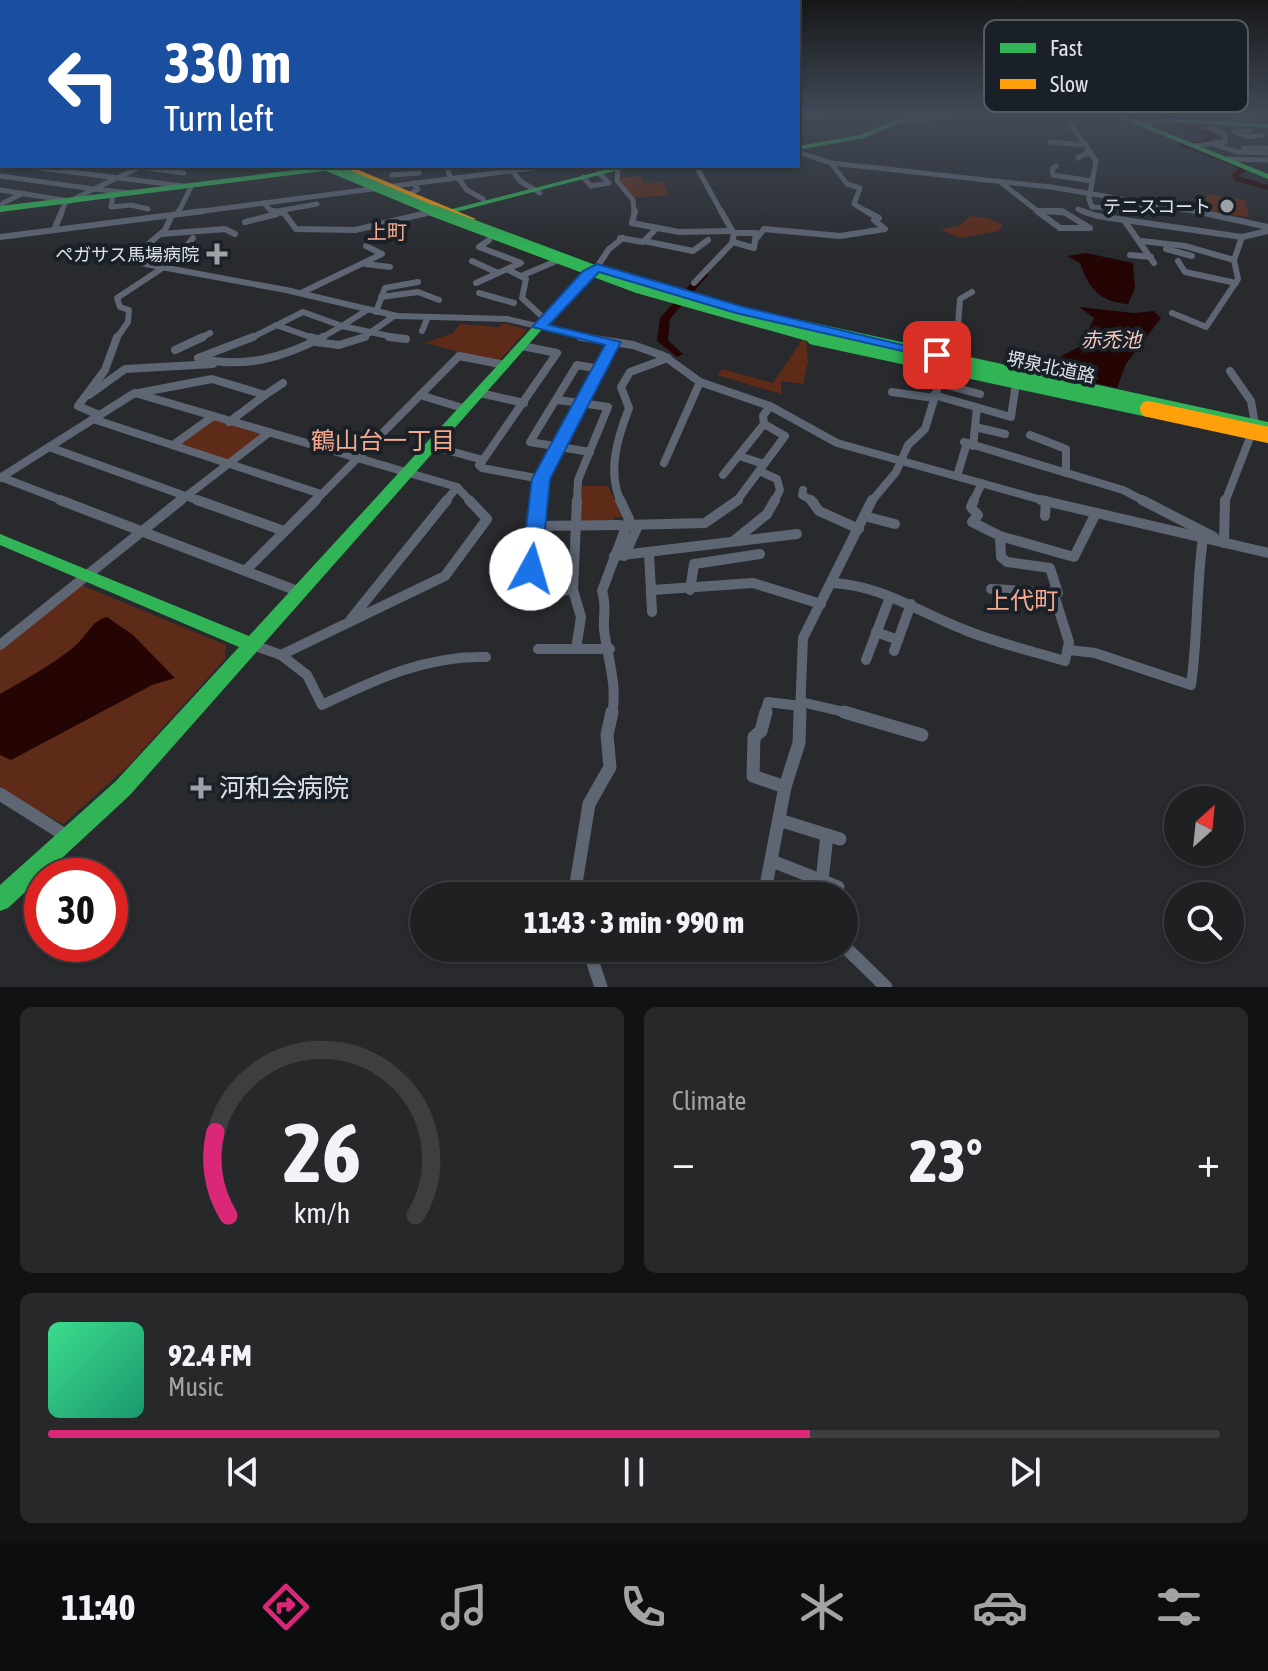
<!DOCTYPE html>
<html lang="en">
<head>
<meta charset="utf-8">
<style>
	body { margin:0; font-family:"Asap Condensed","Noto Sans JP",sans-serif; background:#26282a; color:#f1f3f6; height:100vh; display:flex; flex-direction:column; font-size:30px; white-space:nowrap }
	* { box-sizing:border-box; margin:0 }
	p { font-size:26px; color:#a1a3a5 }
	.icon { flex:none; width:44px; height:44px; fill:none; stroke:currentColor; stroke-width:2; stroke-linecap:round; stroke-linejoin:round }
	.map { position:relative; height:987px; overflow:hidden }
	.details { display:flex; flex-direction:column; gap:20px; padding:20px; background:#101213; flex:1 }
	.details>* { flex:none }
	.guide { position:absolute; left:0px; top:0px; width:800px; height:168px; box-shadow:0 2px 6px #0004,0 0 0 2px #3c3e40; background:#1a4fa0; color:#fff; overflow:hidden }
	.needle { width:52px; rotate:27deg }
	.fabs { position:absolute; left:1164px; top:786px; display:grid; gap:16px }
	.fabs a { display:grid; place-items:center; width:80px; height:80px; border-radius:50%; background:#1e2022; box-shadow:0 2px 6px #0004,0 0 0 2px #3c3e40; font-size:40px }
	.speed { position:absolute; left:24px; top:858px; display:flex; gap:16px; font-size:40px; font-weight:700; text-align:center }
	.speed>* { display:grid; place-content:center; width:104px; height:104px; border-radius:50%; background:#1e2022; box-shadow:0 2px 6px #0004,0 0 0 2px #3c3e40; line-height:1 }
	.speed .limit { border:12px solid #d22; background:#fff; color:#111 }
	.pin { position:absolute; display:grid; place-items:center; width:68px; height:68px; color:#fff; margin:-34px; border-radius:16px; box-shadow:0 4px 12px #0006 }
	.me { position:absolute; width:88px; margin:-44px; rotate:6deg; stroke-linejoin:round; filter:drop-shadow(0 0 6px #0008) }
	.turn { display:flex; align-items:center; gap:28px; height:168px; padding:0 32px; font-size:36px }
	.turn .icon { width:104px; height:104px; stroke-width:2.5 }
	.turn b { display:block; font-size:56px; line-height:68px }
	.big { font-size:60px; font-weight:800; line-height:1.1 }
	.details .widget { flex:1; display:flex; flex-direction:column; justify-content:center; gap:12px; min-width:0; padding:0 28px; border-radius:12px; background:#26282a }
	.details .dial { align-items:center; gap:0 }
	.dial svg { height:208px; overflow:visible; fill:none; stroke:#3c3e40; stroke-width:7; stroke-linecap:round; text-anchor:middle }
	.dial text { fill:#f1f3f6; stroke:none }
	.song { display:flex; align-items:center; gap:24px }
	.cover { width:96px; height:96px; border-radius:12px; background:linear-gradient(135deg,hsl(150 70% 55%),hsl(160 70% 35%)) }
	.played { height:8px; border-radius:4px; background:linear-gradient(90deg,#db2777 65%,#3c3e40 65%) }
	.keys { display:flex; justify-content:space-around; direction:ltr }
	.heat { display:flex; justify-content:space-between; align-items:center; font-size:44px; direction:ltr }
	.details .tiles { flex:1; display:grid; gap:20px; grid-template-columns:1fr 1fr }
	.widget:last-child { grid-column:span 2 }
	.trip { position:absolute; left:410px; top:882px; width:448px; height:80px; border-radius:40px; background:#1e2022; box-shadow:0 2px 6px #0004,0 0 0 2px #3c3e40; font-weight:800; line-height:80px; text-align:center }
	.menu { display:flex; height:128px; justify-content:space-around; align-items:center; background:#0c0d0e; color:#a1a3a5 }
	.menu .icon { width:56px; height:56px }
	.menu .on { color:#db2777 }
	.menu b { font-size:36px; color:#f1f3f6 }
	.map>svg:first-child { display:block }
	.green { fill:#5e2b19 }
	.water { fill:#250404 }
	.lines { fill:none; stroke-linecap:round; stroke-linejoin:round }
	.river { fill:#250404; fill-rule:evenodd }
	.street-far4 { stroke:#5e6674; stroke-width:5 }
	.street-far3 { stroke:#5e6674; stroke-width:6 }
	.street-far2 { stroke:#5e6674; stroke-width:8 }
	.street-far1 { stroke:#5e6674; stroke-width:10 }
	.street { stroke:#5e6674; stroke-width:13 }
	.fast { fill:#30b455; fill-rule:evenodd }
	.slow { fill:#ff9f0a; fill-rule:evenodd }
	.fast-bridge-far2 { stroke:#30b455; stroke-width:10 }
	.fast-bridge-far1 { stroke:#30b455; stroke-width:12 }
	.fast-bridge { stroke:#30b455; stroke-width:16 }
	.slow-bridge { stroke:#ff9f0a; stroke-width:16 }
	.route { fill:#1a73e8; stroke:#114b97; stroke-width:2 }
	.poi-dot { fill:#9ea2a7; stroke:#1a2028; stroke-width:3 }
	.labels { text-anchor:middle; dominant-baseline:central; stroke-width:8; stroke-linejoin:round; paint-order:stroke }
	.far-poi-label { font-size:18px; fill:#dee2e8; stroke:#1a2028; text-anchor:end }
	.far-street-label { font-size:18px; fill:#dee2e8; stroke:#1a2028 }
	.far-neighbourhood-label { font-size:20px; fill:#f7a98e; stroke:#1a2028 }
	.far-water-label { font-size:20px; font-style:italic; fill:#fac9b9; stroke:#1a2028 }
	.neighbourhood-label { font-size:24px; fill:#f7a98e; stroke:#1a2028 }
	.near-poi-label { font-size:26px; fill:#dee2e8; stroke:#1a2028; text-anchor:start }
	.key { fill:#1a2028; stroke:#555a62; stroke-width:2 }
	.key-label { font-size:22px; fill:#dee2e8 }
</style>
</head>
<body>
<div class="map">
<svg width="1268" height="987" viewBox="0 0 1268 987">
	<rect width="100%" height="100%" fill="#282a2e"/>
	<g class="green">
		<polygon points="640,176 644,183 663,182 669,196 634,197 620,182 620,178"/>
		<polygon points="1206,194 1245,200 1249,217 1208,212"/>
		<polygon points="971,216 988,218 1003,225 998,231 960,238 940,229 959,226"/>
		<polygon points="504,323 527,330 498,362 425,343 453,333 460,324 498,327"/>
		<polygon points="802,340 806,341 808,362 803,384 781,381 781,394 717,375 722,369 773,383"/>
		<polygon points="215,419 260,434 260,437 227,460 179,444"/>
		<polygon points="580,486 608,486 623,517 614,517 613,523 579,521"/>
		<polygon points="81,585 226,645 225,659 128,766 63,824 0,790 0,647"/>
	</g>
	<g class="water">
		<path d="M1086 253 1133 263 1135 288 1128 304C1100 302 1089 289 1080 263L1067 256Z"/>
		<polygon points="1079,307 1134,313 1154,311 1161,318 1126,364 1117,388 1073,378 1060,357 1082,345 1094,318"/>
		<path d="M107 617 133 635 175 678 152 685 11 760 0 755V694C26 679 52 665 75 646 87 636 92 620 107 617Z"/>
	</g>
	<g class="lines">
		<g class="river">
			<polygon points="1164,114 1171,114 1175,122 1217,135 1217,137 1205,144 1193,146 1248,166 1248,170 1239,175 1241,177 1268,185 1268,190 1235,181 1231,175 1239,168 1179,146 1179,142 1201,141 1209,136 1171,124"/>
			<polygon points="701,272 709,274 670,319 668,340 683,354 677,357 657,341 660,318"/>
		</g>
		<g class="street-far4">
			<polyline points="1064,114 1096,161 1089,199 1092,207 1143,208 1144,203"/>
			<polyline points="1186,114 1203,115"/>
			<polyline points="1234,118 1257,119 1249,114"/>
			<polyline points="904,121 960,114"/>
			<polyline points="1137,123 1180,120"/>
			<polyline points="1249,131 1234,132 1247,137 1262,135"/>
			<polyline points="1050,142 1086,145"/>
			<polyline points="1213,144 1237,152 1268,153"/>
			<polyline points="1195,146 1225,142 1225,135 1210,127"/>
			<polyline points="1244,148 1268,148"/>
			<polyline points="798,152 831,163 1051,187 1205,213"/>
			<polyline points="1078,158 1090,151"/>
			<polyline points="1228,159 1268,160"/>
			<polyline points="831,163 847,184 860,188 854,204 869,213"/>
			<polyline points="23,166 183,186"/>
			<polyline points="446,166 451,179"/>
			<polyline points="696,166 722,213"/>
			<polyline points="1056,166 1052,169 1053,175 1092,181"/>
			<polyline points="139,167 184,173"/>
			<polyline points="510,167 520,181 540,193"/>
			<polyline points="618,169 617,181 633,200 634,213"/>
			<polyline points="392,175 419,173"/>
			<polyline points="0,176 94,189 70,201 0,190"/>
			<polyline points="583,177 591,186 609,183 599,173"/>
			<polyline points="458,178 467,190 483,199"/>
			<polyline points="999,181 1040,213"/>
			<polyline points="413,183 418,189 413,192"/>
			<polyline points="130,193 94,189 142,166"/>
			<polyline points="113,195 111,207 131,205 148,209"/>
			<polyline points="264,203 270,210 282,213"/>
			<polyline points="1,209 3,203 24,193"/>
			<polyline points="1078,209 1088,213"/>
			<polyline points="278,211 317,204"/>
			<polyline points="1039,211 1065,213"/>
			<polyline points="61,213 66,201"/>
			<polyline points="178,213 192,185"/>
			<polyline points="188,213 548,166"/>
		</g>
		<g class="street-far3">
			<polyline points="273,211 284,213 296,229 355,230 431,212"/>
			<polyline points="635,211 632,223 679,232 730,231"/>
			<polyline points="1037,211 1060,228 1090,228 1062,211 1039,211"/>
			<polyline points="1082,211 1097,216 1242,237 1268,231"/>
			<polyline points="1195,211 1268,227"/>
			<polyline points="177,214 179,211"/>
			<polyline points="172,215 165,230 135,255 140,263 286,290 397,316 507,319 593,339"/>
			<polyline points="1124,220 1154,263"/>
			<polyline points="245,222 277,214"/>
			<polyline points="54,230 62,211"/>
			<polyline points="733,233 756,233 754,248 733,242"/>
			<polyline points="161,234 225,229 235,234"/>
			<polyline points="0,237 203,211"/>
			<polyline points="193,238 185,248 194,248"/>
			<polyline points="620,238 643,242 657,228"/>
			<polyline points="756,239 764,229 840,236 885,229 874,220 879,218 866,211"/>
			<polyline points="489,240 479,247 521,263 507,269 526,279 522,298 546,320"/>
			<polyline points="644,241 693,251 708,240"/>
			<polyline points="1142,241 1185,246 1234,260"/>
			<polyline points="1166,249 1192,256"/>
			<polyline points="1130,255 1151,257"/>
			<polyline points="472,261 498,273"/>
			<polyline points="1178,261 1185,272 1236,283"/>
			<polyline points="366,264 390,267"/>
			<polyline points="597,267 609,249 623,238"/>
			<polyline points="521,276 554,262"/>
			<polyline points="476,283 507,269"/>
			<polyline points="694,283 732,243 734,234 721,211"/>
			<polyline points="303,292 382,254 366,246"/>
			<polyline points="479,293 514,303"/>
			<polyline points="381,297 418,292 439,300"/>
			<polyline points="376,312 385,288 418,282"/>
			<polyline points="1172,313 1206,327 1238,279 1234,260 1242,237"/>
			<polyline points="276,325 316,339"/>
			<polyline points="342,326 403,339"/>
			<polyline points="342,326 367,310"/>
			<polyline points="422,331 427,319"/>
			<polyline points="116,339 128,322 129,310 120,307 117,298 164,267"/>
			<polyline points="199,339 210,333"/>
			<polyline points="249,339 303,312 342,326"/>
			<polyline points="319,339 342,326"/>
			<polyline points="361,339 394,316"/>
			<polyline points="957,339 960,299 972,292"/>
		</g>
		<g class="street-far2">
			<path d="M253 337 198 358C244 369 282 358 323 337"/>
			<polyline points="310,337 320,340"/>
			<polyline points="389,337 406,339"/>
			<polyline points="581,337 633,345 664,356 700,382 770,406 837,443 1049,502"/>
			<polyline points="316,342 339,345 365,337"/>
			<polyline points="175,350 203,337"/>
			<polyline points="1230,371 1251,401 1255,424"/>
			<polyline points="938,383 980,394"/>
			<polyline points="892,392 934,398"/>
			<polyline points="135,393 457,487 471,502"/>
			<polyline points="480,393 524,403"/>
			<polyline points="89,395 125,369 213,364"/>
			<polyline points="265,395 283,383"/>
			<polyline points="420,395 466,409"/>
			<polyline points="934,395 1011,417 1016,383"/>
			<polyline points="557,400 581,403"/>
			<polyline points="581,403 614,342"/>
			<polyline points="99,415 78,406 105,370 117,337"/>
			<polyline points="93,419 321,494"/>
			<polyline points="975,427 1005,434"/>
			<polyline points="1030,435 1066,449 1066,473"/>
			<polyline points="964,442 1123,490 1146,502"/>
			<polyline points="173,445 212,417"/>
			<polyline points="432,446 483,460 479,465 482,468 541,479"/>
			<polyline points="973,446 977,408"/>
			<polyline points="49,447 202,502"/>
			<polyline points="590,452 530,442 577,365 600,369"/>
			<polyline points="739,456 764,464"/>
			<polyline points="483,460 557,353 522,346"/>
			<polyline points="664,463 700,382"/>
			<polyline points="759,471 777,479 780,490 774,502"/>
			<polyline points="723,475 764,424"/>
			<polyline points="957,476 967,443"/>
			<polyline points="1,477 66,502"/>
			<polyline points="0,478 133,394 212,379 265,395 229,422"/>
			<polyline points="803,490 802,495 814,502"/>
			<polyline points="179,502 267,434"/>
			<polyline points="314,502 459,356 505,365"/>
			<polyline points="445,502 457,487"/>
			<polyline points="538,502 541,479 581,403"/>
			<polyline points="577,502 578,480 608,407 581,403"/>
			<path d="M621 502C607 472 617 439 629 408L621 387 630 372 668 358"/>
			<polyline points="736,502 785,436 764,424 763,416 770,406"/>
			<polyline points="871,502 896,472 908,445 925,429 947,357 957,337"/>
			<polyline points="973,502 982,483"/>
			<polyline points="1225,502 1251,435"/>
		</g>
		<g class="street-far1">
			<polyline points="60,500 300,592"/>
			<polyline points="197,500 284,531"/>
			<polyline points="539,500 528,591 573,590 577,500"/>
			<polyline points="811,500 819,511 859,529"/>
			<polyline points="974,500 971,507 978,515 972,522 1000,536 1001,557 1007,562 1050,568 1058,593 991,589"/>
			<polyline points="1041,500 1268,553"/>
			<polyline points="1142,500 1214,537"/>
			<polyline points="864,516 895,524"/>
			<polyline points="1045,516 1046,501"/>
			<polyline points="627,525 705,523 738,500"/>
			<polyline points="536,526 620,525"/>
			<polyline points="1000,536 1074,557 1096,513"/>
			<polyline points="735,540 767,514 775,500"/>
			<polyline points="1224,543 1225,500"/>
			<polyline points="649,553 652,612"/>
			<polyline points="614,556 797,534"/>
			<polyline points="624,556 638,526"/>
			<polyline points="245,571 316,500"/>
			<path d="M832 583C881 585 920 613 965 630 997 643 1032 651 1065 661L1069 642 1054 595"/>
			<polyline points="573,590 581,617 576,649"/>
			<polyline points="653,590 753,583 821,604"/>
			<polyline points="690,590 694,564 760,554"/>
			<polyline points="351,619 447,500"/>
			<polyline points="876,632 898,640"/>
			<polyline points="0,645 181,500"/>
			<polyline points="253,645 281,655 445,576 487,519 469,500"/>
			<polyline points="538,649 610,649"/>
			<path d="M1069 650 1095 653 1191 685C1198 636 1196 587 1203 538"/>
			<polyline points="894,651 911,604"/>
			<path d="M281 655 307 675 322 705C375 680 426 655 486 657"/>
			<polyline points="866,660 890,597"/>
			<polyline points="801,702 853,714"/>
			<path d="M612 714C618 685 607 657 604 629 603 615 607 606 602 591L629 519 620 500"/>
			<polyline points="765,714 768,702 800,706"/>
			<polyline points="800,714 803,638 872,500"/>
		</g>
		<g class="street">
			<polyline points="766,712 761,731 754,737 753,776 785,787"/>
			<polyline points="844,712 922,735"/>
			<polyline points="0,794 68,837"/>
			<polyline points="779,820 840,839"/>
			<polyline points="772,861 838,887"/>
			<polyline points="822,881 827,835"/>
			<polyline points="574,896 589,804 610,767 607,735 612,712"/>
			<polyline points="764,896 785,787 799,743 800,712"/>
			<polyline points="844,946 886,987"/>
			<polyline points="588,948 601,987"/>
		</g>
		<g class="fast">
			<polygon points="823,114 850,114 798,121 798,117"/>
			<polygon points="910,114 920,114 864,138 798,150 798,146 860,135"/>
			<polygon points="1111,114 1121,114 1268,174 1268,179"/>
			<polygon points="1178,119 1268,124 1268,128 1180,122"/>
			<polygon points="329,166 343,167 339,169 0,212 0,206"/>
			<polygon points="621,166 634,166 448,214 444,211"/>
			<polygon points="594,265 602,267 590,275 130,795 8,908 0,911 0,885 116,781 239,647 0,545 0,534 249,636 584,271"/>
			<polygon points="741,307 1268,422 1268,430 737,312 737,308"/>
		</g>
		<polygon class="slow" points="338,166 349,166 476,219 469,221"/>
		<polyline class="fast-bridge-far2" points="327,166 439,213"/>
		<polyline class="fast-bridge-far1" points="434,211 637,287 822,339"/>
		<polyline class="fast-bridge" points="814,337 1148,409"/>
		<polyline class="slow-bridge" points="1148,409 1268,435"/>
	</g>
	<linearGradient id="sky" x2="0" y2="1"><stop stop-color="#161719"/><stop offset="0.45" stop-color="#424a57"/><stop offset="1" stop-color="#424a57" stop-opacity="0"/></linearGradient>
	<rect width="1268" height="253" fill="url(#sky)"/>
	<polygon class="route" points="597,264 744,307 944,355 937,359 736,313 599,272 549,325 621,342 550,479 541,569 531,577 521,569 532,479 605,345 532,327 583,271"/>
	<g class="poi-dot">
		<circle cx="1227" cy="206" r="8"/>
		<path d="M213 242h8v8h8v8h-8v8h-8v-8h-8v-8h8z"/>
		<path d="M197 776h8v8h8v8h-8v8h-8v-8h-8v-8h8z"/>
	</g>
	<g class="labels">
		<g class="far-poi-label">
			<text x="1211" y="206">テニスコート</text>
			<text x="199" y="254">ペガサス馬場病院</text>
		</g>
		<g class="far-street-label">
			<text transform="translate(1051 367) rotate(12)">堺泉北道路</text>
		</g>
		<g class="far-neighbourhood-label">
			<text x="387" y="231">上町</text>
		</g>
		<g class="far-water-label">
			<text x="1111" y="339">赤禿池</text>
		</g>
		<g class="neighbourhood-label">
			<text x="383" y="440">鶴山台一丁目</text>
			<text x="1022" y="600">上代町</text>
		</g>
		<g class="near-poi-label">
			<text x="219" y="788">河和会病院</text>
		</g>
	</g>
	<rect x="984" y="20" width="264" height="92" rx="12" class="key"/>
	<rect x="1000" y="43" width="36" height="10" fill="#30b455"/>
	<rect x="1000" y="79" width="36" height="10" fill="#ff9f0a"/>
	<g class="key-label">
		<text x="1050" y="56">Fast</text>
		<text x="1050" y="92">Slow</text>
	</g>
</svg>
<div class="fabs">
<a><svg class="needle" viewBox="-14 -14 28 28"><path d="M0-13l5 13h-10z" fill="#e53935"/><path d="M0 13l5-13h-10z" fill="#a1a3a5"/></svg></a>
<a><svg class="icon" aria-label="search" viewBox="0 0 24 24"><circle cx="10" cy="10" r="6"/><path d="M15 15l6 6"/></svg></a>
</div>
<div class="speed"><div class="limit">30</div></div>
<div class="pin" style="left:937px;top:355px;background:#d93025"><svg class="icon" aria-label="arrive" viewBox="0 0 24 24"><path d="M6 21V4h12l-3 4 3 4H6"/></svg></div>
<svg class="me" style="left:531px;top:569px" viewBox="-20 -20 40 40"><circle r="19" fill="#fff"/><path d="M0-13L10 11 0 6-10 11z" fill="#1a73e8"/></svg>
<div class="trip">11:43 · 3 min · 990 m</div>
<div class="guide">
<div class="turn"><svg class="icon" aria-label="left" viewBox="0 0 24 24"><path d="M17 20v-9H6M10 6l-5 5 5 5"/></svg><div><b>330 m</b>Turn left</div></div>
</div>
</div>
<section class="details">
<div class="tiles">
<div class="widget dial"><svg viewBox="0 0 100 80">
<path d="M14 69A42 42 0 1 1 86 69"/>
<path d="M14 69A42 42 0 0 1 9 37" stroke="#db2777"/>
<text x="50" y="56" font-size="32" font-weight="700">26</text>
<text x="50" y="72" font-size="11">km/h</text>
</svg></div>
<div class="widget"><p>Climate</p>
<div class="heat"><a>−</a><b class="big">23°</b><a>+</a></div>
</div>
<div class="widget">
<div class="song"><i class="cover"></i><div><b>92.4 FM</b><p>Music</p></div></div>
<div class="played"></div>
<div class="keys"><svg class="icon" aria-label="previous" viewBox="0 0 24 24"><path d="M18 5L8 12l10 7zM5 5v14"/></svg><svg class="icon" aria-label="pause" viewBox="0 0 24 24"><path d="M8 5v14M16 5v14"/></svg><svg class="icon" aria-label="next" viewBox="0 0 24 24"><path d="M6 5l10 7-10 7zM19 5v14"/></svg></div>
</div>
</div>
</section>
<nav class="menu">
<b>11:40</b>
<svg class="icon on" aria-label="directions" viewBox="0 0 24 24"><path d="M12 3l9 9-9 9-9-9zM9 14v-3h6M13 9l2 2-2 2"/></svg>
<svg class="icon" aria-label="music" viewBox="0 0 24 24"><path d="M9 18V5l10-2v13"/><circle cx="6" cy="18" r="3"/><circle cx="16" cy="16" r="3"/></svg>
<svg class="icon" aria-label="phone" viewBox="0 0 24 24"><path d="M5 4h4l2 5-3 2q2 4 5 5l2-3 5 2v4C11 20 4 13 5 4z"/></svg>
<svg class="icon" aria-label="climate" viewBox="0 0 24 24"><path d="M12 3v18M4 7l16 10M4 17L20 7"/></svg>
<svg class="icon" aria-label="car" viewBox="0 0 24 24"><path d="M5 17H2v-5l4-1 3-4h7l3 4 3 1v5h-3M9 17h6M6 11h13"/><circle cx="7" cy="17" r="2"/><circle cx="17" cy="17" r="2"/></svg>
<svg class="icon" aria-label="filters" viewBox="0 0 24 24"><path d="M4 7h16M4 17h16"/><circle cx="9" cy="7" r="2"/><circle cx="15" cy="17" r="2"/></svg>
</nav>
</body>
</html>
